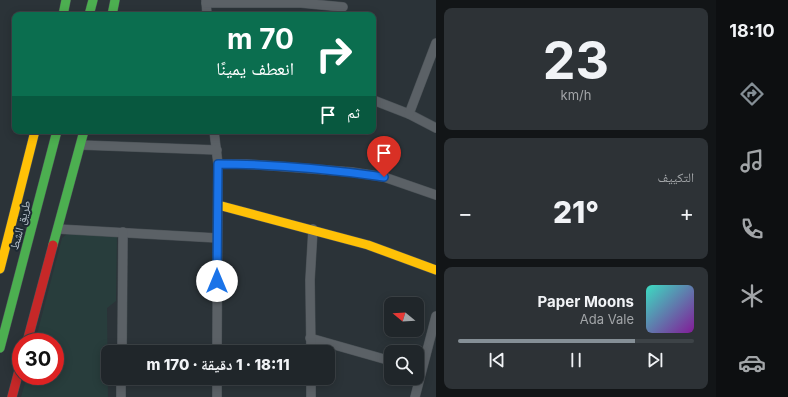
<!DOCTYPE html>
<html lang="ar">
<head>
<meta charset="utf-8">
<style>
	body { margin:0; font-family:Inter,"Noto Naskh Arabic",sans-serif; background:#2d3236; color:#f1f3f6; direction:rtl; height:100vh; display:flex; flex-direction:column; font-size:15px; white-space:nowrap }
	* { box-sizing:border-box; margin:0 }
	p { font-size:13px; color:#a2a5a8 }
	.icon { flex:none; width:22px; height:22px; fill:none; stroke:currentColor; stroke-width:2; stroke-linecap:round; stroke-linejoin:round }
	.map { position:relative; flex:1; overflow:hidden; direction:ltr }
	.drawer { display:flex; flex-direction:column; gap:8px; padding:8px; background:#121517; width:280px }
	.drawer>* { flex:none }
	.guide { position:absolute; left:12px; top:12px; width:364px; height:122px; border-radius:8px; box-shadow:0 2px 10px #0003,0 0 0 1px #3d4347; direction:rtl; background:#0b6e4f; color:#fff; overflow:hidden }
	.needle { width:26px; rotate:288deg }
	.controls { position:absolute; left:384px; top:297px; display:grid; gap:8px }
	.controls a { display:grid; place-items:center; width:40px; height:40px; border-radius:8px; background:#20262a; box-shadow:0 2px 10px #0003,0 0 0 1px #3d4347; font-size:20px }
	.speed { position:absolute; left:12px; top:333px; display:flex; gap:8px; font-size:20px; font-weight:700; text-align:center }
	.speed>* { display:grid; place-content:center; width:52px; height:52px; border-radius:50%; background:#20262a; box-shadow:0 2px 10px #0003,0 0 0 1px #3d4347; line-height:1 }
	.speed .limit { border:6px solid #d22; background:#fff; color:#111 }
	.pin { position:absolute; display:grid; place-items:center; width:34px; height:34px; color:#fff; margin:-41px -17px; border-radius:50% 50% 50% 0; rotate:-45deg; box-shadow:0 0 4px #0007 }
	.pin .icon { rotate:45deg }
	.me { position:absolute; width:44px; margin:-22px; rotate:0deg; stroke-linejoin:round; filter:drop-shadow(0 0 3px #0008) }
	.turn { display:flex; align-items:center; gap:14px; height:84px; padding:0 16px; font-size:18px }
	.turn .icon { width:52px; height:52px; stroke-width:2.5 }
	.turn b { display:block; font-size:28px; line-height:34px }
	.then { display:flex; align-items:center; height:38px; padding:0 16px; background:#0003; gap:8px; font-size:15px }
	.big { font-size:30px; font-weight:800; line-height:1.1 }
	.drawer .card { flex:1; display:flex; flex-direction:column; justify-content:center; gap:6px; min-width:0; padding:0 14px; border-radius:8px; background:#2d3236 }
	.drawer .dial { align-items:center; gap:0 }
	.dial b { font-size:52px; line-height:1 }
	.song { display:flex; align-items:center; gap:12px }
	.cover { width:48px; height:48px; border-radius:6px; background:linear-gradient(135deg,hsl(170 70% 55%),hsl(290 70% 35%)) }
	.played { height:4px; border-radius:2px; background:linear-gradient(90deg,#858f96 75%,#3d4347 75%) }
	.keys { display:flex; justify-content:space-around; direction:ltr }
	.heat { display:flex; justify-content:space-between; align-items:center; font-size:22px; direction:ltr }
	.trip { position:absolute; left:101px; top:345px; width:234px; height:40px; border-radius:8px; background:#20262a; box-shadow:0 2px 10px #0003,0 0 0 1px #3d4347; font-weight:800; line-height:40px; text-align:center; direction:rtl }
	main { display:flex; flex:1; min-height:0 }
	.menu { display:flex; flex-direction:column; width:72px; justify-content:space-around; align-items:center; background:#0d0f11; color:#a2a5a8 }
	.menu .icon { width:28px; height:28px }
	.menu .active { color:#858f96 }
	.menu b { font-size:18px; color:#f1f3f6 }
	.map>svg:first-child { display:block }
	.park { fill:#283d3c }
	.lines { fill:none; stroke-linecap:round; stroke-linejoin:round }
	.street-casing { stroke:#495055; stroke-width:10 }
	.fast-casing { stroke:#495055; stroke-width:10 }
	.slow-casing { stroke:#495055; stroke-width:10 }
	.jam-casing { stroke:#495055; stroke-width:10 }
	.street { stroke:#5b6166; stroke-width:9 }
	.fast { stroke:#4caf50; stroke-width:9 }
	.slow { stroke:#ffc107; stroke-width:9 }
	.jam { stroke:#c62828; stroke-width:9 }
	.route-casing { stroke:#114b97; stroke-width:10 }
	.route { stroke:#1a73e8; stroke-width:7 }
	.labels { text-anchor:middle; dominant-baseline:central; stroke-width:4; stroke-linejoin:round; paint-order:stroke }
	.street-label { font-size:12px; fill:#b5c0c9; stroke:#1e2a33 }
</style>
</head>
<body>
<main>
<nav class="menu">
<b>18:10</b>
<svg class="icon active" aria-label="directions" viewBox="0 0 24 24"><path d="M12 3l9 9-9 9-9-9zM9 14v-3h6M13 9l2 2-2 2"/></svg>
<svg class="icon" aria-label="music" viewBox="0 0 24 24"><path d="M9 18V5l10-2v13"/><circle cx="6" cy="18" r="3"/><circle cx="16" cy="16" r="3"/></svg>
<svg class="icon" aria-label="phone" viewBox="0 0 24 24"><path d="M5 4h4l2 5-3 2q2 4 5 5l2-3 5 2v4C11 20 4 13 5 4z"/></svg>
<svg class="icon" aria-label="climate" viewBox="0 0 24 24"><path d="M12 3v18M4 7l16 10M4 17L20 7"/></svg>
<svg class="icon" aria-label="car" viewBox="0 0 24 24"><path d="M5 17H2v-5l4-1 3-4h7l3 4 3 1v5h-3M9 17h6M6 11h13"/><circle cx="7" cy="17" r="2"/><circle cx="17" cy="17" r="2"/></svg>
</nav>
<section class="drawer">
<div class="card dial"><b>23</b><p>km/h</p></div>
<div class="card"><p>التكييف</p>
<div class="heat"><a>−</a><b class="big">21°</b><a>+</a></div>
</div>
<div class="card">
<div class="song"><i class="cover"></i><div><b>Paper Moons</b><p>Ada Vale</p></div></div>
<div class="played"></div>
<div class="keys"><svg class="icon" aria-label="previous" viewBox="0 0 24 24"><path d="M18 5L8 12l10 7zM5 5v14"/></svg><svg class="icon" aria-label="pause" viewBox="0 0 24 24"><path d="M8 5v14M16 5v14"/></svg><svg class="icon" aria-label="next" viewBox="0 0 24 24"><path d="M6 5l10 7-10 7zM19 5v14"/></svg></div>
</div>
</section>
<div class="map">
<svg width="436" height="397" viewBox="0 0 436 397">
	<rect width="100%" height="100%" fill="#2b3338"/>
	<polygon class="park" points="68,233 117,236 116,301 107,308 108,397 21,397 27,376 55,376 55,342 35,342 62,238"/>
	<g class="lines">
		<defs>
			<g id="street">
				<polyline points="206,0 207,15"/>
				<polyline points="206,3 301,3 343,7"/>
				<polyline points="373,100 409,114 436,128"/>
				<polyline points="409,114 436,43"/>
				<polyline points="214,131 218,164 217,352"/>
				<polyline points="81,145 217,150"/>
				<polyline points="218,164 246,164 352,172 384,177 436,195"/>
				<polyline points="58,229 217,238"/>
				<polyline points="310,338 391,361"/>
				<polyline points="122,352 123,232"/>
				<polyline points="311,352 310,280 313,229"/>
				<polyline points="311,378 311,397"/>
				<polyline points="121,397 121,378"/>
				<polyline points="217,397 217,378"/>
				<polyline points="415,397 436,316"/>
			</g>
			<g id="fast">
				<polyline points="63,15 66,0"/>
				<polyline points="89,15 93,0"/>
				<polyline points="112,15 115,0"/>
				<polyline points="53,245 84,131"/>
				<polyline points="0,348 57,131"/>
			</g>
			<g id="slow">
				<polyline points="218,205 368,245 436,270"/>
				<polyline points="0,269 35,131"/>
			</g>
			<g id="jam">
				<polyline points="27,342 53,245"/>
				<polyline points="12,397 21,363"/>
			</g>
		</defs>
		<use href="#street" class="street-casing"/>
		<use href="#fast" class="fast-casing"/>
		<use href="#slow" class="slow-casing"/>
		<use href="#jam" class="jam-casing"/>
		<use href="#street" class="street"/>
		<use href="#fast" class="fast"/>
		<use href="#slow" class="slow"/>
		<use href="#jam" class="jam"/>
	</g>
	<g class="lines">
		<defs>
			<path id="route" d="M217 281 218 164C273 164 329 169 384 177"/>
		</defs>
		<use href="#route" class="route-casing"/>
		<use href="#route" class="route"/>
	</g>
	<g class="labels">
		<g class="street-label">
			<text transform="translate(20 225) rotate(-75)">طريق الشط</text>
		</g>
	</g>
</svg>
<div class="controls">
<a><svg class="needle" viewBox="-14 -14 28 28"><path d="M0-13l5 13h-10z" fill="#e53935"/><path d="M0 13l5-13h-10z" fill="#a2a5a8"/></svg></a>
<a><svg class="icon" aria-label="search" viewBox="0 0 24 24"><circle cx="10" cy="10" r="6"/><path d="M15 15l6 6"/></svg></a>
</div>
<div class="speed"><div class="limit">30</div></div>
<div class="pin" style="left:384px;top:177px;background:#d93025"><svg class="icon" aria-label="arrive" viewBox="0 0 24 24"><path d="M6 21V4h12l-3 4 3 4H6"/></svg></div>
<svg class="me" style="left:217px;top:281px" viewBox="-20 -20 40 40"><circle r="19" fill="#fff"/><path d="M0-13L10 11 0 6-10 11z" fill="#1a73e8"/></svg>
<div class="trip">18:11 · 1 دقيقة · 170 m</div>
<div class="guide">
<div class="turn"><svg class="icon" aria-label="right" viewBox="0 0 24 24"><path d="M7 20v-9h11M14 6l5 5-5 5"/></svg><div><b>70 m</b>انعطف يمينًا</div></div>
<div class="then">ثم<svg class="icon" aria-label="arrive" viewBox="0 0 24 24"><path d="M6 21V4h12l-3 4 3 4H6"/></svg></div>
</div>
</div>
</main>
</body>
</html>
